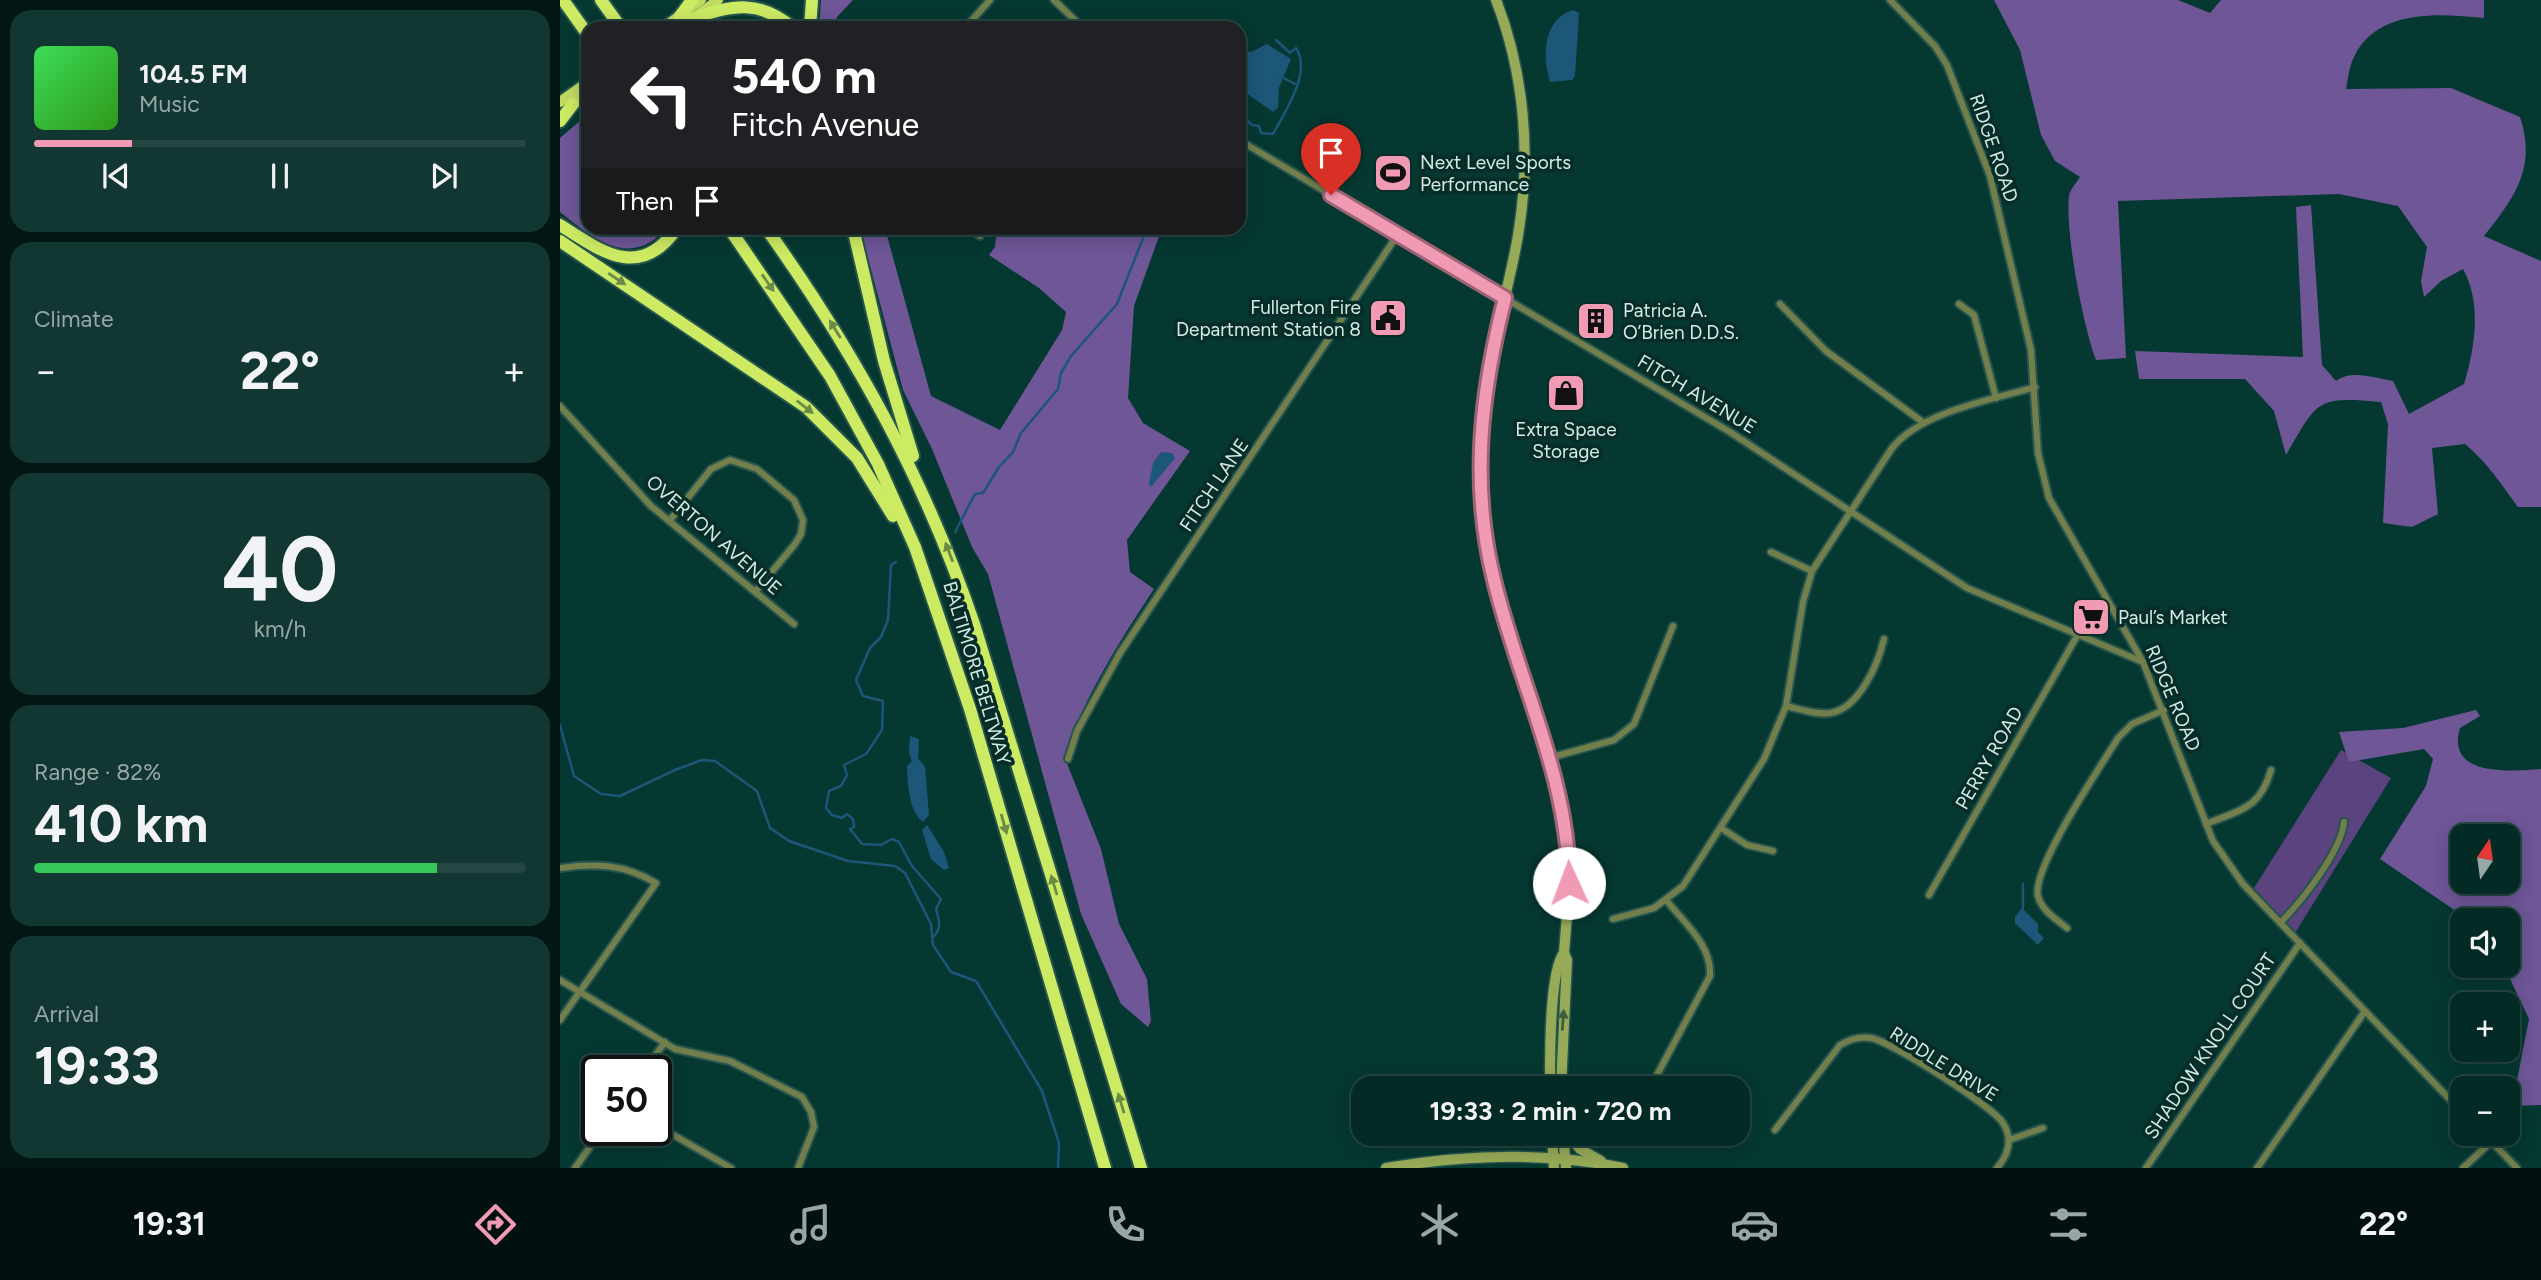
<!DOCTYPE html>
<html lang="en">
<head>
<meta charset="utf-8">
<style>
	body { margin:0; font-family:Figtree,sans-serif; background:#123632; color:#f1f3f6; height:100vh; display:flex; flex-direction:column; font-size:26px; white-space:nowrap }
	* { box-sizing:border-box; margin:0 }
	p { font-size:23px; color:#97a7a7 }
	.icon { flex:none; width:38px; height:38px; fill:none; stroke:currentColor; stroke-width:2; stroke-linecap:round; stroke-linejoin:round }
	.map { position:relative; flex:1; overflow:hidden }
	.drawer { display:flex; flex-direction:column; gap:10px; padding:10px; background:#021714; width:560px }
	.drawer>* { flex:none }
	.hud { position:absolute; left:21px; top:21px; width:665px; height:214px; border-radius:21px; box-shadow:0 4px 18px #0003,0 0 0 2px #254642; background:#202124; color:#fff; overflow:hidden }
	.needle { width:46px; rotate:13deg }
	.buttons { position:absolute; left:1890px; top:824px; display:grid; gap:14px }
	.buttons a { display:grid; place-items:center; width:70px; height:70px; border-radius:14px; background:#042a25; box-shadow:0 4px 18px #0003,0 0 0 2px #254642; font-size:35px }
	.speed { position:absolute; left:21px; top:1055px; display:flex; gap:14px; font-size:35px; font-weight:700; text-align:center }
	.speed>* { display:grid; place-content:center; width:91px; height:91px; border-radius:50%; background:#042a25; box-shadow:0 4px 18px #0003,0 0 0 2px #254642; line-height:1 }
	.speed .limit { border:4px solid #111; border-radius:10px; background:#fff; color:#111 }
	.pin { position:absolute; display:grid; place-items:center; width:60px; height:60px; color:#fff; margin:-72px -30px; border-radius:50% 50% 50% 0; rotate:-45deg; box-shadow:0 0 7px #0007 }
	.pin .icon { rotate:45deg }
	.me { position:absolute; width:77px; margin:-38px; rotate:358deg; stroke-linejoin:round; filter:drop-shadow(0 0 5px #0008) }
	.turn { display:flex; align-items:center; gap:24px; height:147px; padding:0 35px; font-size:32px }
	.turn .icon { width:91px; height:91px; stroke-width:2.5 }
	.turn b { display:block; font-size:49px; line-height:60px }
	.then { display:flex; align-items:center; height:66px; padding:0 35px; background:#0003; gap:14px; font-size:26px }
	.big { font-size:52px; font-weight:700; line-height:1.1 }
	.drawer .widget { flex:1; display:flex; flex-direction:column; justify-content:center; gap:10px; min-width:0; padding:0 24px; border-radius:21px; background:#123632 }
	.drawer .dial { align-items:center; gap:0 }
	.dial b { font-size:91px; line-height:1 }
	.song { display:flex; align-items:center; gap:21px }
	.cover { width:84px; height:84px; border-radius:10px; background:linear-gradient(135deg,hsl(130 70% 55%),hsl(110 70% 35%)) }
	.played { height:7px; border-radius:4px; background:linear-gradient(90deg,#f09ab4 20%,#254642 20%) }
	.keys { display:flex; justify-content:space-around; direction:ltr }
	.heat { display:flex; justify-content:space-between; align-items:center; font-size:38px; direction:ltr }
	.charge { height:10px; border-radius:5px; background:linear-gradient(90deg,#34c759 82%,#254642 0) }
	.trip { position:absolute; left:791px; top:1076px; width:399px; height:70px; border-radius:21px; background:#042a25; box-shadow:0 4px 18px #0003,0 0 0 2px #254642; font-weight:700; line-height:70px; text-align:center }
	.dock { display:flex; height:112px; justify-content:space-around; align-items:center; background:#02110f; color:#97a7a7 }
	.dock .icon { width:49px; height:49px }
	.dock .active { color:#f09ab4 }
	.dock b { font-size:32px; color:#f1f3f6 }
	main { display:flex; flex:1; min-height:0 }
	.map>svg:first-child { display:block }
	.green { fill:#5a437f }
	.forest { fill:#6e5697; fill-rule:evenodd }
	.water { fill:#1c5679 }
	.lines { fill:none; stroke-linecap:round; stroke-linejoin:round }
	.stream { stroke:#1c5679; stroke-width:2.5 }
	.minor-casing { stroke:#26554e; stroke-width:10 }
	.secondary-casing { stroke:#26554e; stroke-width:13 }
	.trunk-casing { stroke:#26554e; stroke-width:14 }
	.motorway-casing { stroke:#26554e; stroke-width:16 }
	.minor { stroke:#727e4b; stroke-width:6 }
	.secondary { stroke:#97aa57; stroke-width:10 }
	.trunk { stroke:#c0da60; stroke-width:10 }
	.motorway { stroke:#cdea63; stroke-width:12 }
	.oneway { fill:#6a8b45 }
	.oneway2 { fill:#415e3a }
	.route-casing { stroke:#9c6475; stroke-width:18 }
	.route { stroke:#f09ab4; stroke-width:12 }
	.labels { text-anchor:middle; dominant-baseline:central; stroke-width:7; stroke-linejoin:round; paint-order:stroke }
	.street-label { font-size:19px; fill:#d3ebe6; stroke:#082c27 }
	.poi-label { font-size:19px; fill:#d3ebe6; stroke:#082c27; text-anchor:start }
</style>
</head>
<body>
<main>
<section class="drawer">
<div class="widget">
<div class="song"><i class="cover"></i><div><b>104.5 FM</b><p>Music</p></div></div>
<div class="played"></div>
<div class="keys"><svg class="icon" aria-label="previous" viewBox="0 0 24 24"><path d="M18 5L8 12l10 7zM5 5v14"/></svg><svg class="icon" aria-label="pause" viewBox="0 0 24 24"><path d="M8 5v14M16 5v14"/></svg><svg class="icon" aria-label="next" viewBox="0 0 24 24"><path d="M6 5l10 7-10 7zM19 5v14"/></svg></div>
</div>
<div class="widget"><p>Climate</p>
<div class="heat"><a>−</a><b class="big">22°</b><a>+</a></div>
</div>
<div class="widget dial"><b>40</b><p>km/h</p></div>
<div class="widget"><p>Range · 82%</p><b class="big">410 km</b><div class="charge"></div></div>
<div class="widget"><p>Arrival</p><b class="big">19:33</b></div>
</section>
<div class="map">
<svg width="1981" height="1168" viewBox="0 0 1981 1168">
	<rect width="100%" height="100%" fill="#053831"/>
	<polygon class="green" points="1781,750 1831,778 1735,933 1694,888"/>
	<g class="forest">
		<polygon points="261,0 293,0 277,17 273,28 259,28"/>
		<path d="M1434 0H1618L1650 13 1661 0H1924V18C1879 13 1816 9 1794 57 1789 67 1788 79 1786 89L1891 88 1960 117C1977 168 1954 198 1924 236L1981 261V507H1958C1941 484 1927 462 1905 444L1872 448 1878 514 1852 527 1823 523 1828 424 1821 402C1756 396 1758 400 1726 455L1714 411 1685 379H1579L1575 351 1743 357 1736 207 1751 205 1762 365 1776 381C1791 369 1815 378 1833 381L1849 414 1904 384C1915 348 1922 303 1903 269L1881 281 1864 297 1861 281 1867 247 1838 206 1779 194 1558 201 1566 358 1536 360C1523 325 1505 233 1509 196 1510 190 1516 183 1520 177L1495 161 1481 135 1460 50Z"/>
		<path d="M28 114V228H107C70 269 35 240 0 212V138Z"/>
		<path d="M300 228H328L326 232 371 396 440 430 502 330 506 312 479 288 429 255 435 247 437 228H602L574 306 568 398 583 423 630 451 567 540 570 572 594 589C559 642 525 696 504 756L541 849 559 924 587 979 591 1021 588 1027 561 1004 521 914 428 574 412 547 372 449 343 390Z"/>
		<path d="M1916 710 1920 716 1900 728C1885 778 1953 771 1981 769V1105L1952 1106 1969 1019 1944 966H1948V920H1909L1820 859 1866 786 1873 759 1864 749 1789 762 1779 732 1843 728ZM1948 836V882H1902V836Z"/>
	</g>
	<g class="water">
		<path d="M1013 10 1019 13 1015 76 1012 80 990 82C982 56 983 19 1013 10Z"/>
		<polygon points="679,39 683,51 691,52 707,44 731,59 719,88 718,108 713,112 679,88"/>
		<polygon points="601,452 612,453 615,458 591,487 589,484 593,463"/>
		<path d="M350 736 359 739 358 758 365 767 369 815 363 822C348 810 348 784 347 766L352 761 349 753Z"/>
		<polygon points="367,825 384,852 389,868 384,870 371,859 362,830"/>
		<polygon points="1462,908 1478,924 1478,932 1484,938 1478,945 1455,923 1455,917"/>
	</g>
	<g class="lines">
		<g class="stream">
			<polyline points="720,76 735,84"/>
			<path d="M679 113 692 125 699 126 701 133 713 134C725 112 752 72 736 48L730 53 716 40"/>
			<polyline points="395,532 415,494 423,493 439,467 453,452 461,433 498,389 501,373 511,356 557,304 587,228"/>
			<path d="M336 562 331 565 328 620 321 637 310 648 296 680 303 696 323 701 322 730 306 754 284 765 287 775 281 786 269 791 266 808 272 815 282 818 287 814 293 819 294 827 290 829 302 844 321 845 332 839 339 842 352 866 381 899 376 909C379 919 382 928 374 936"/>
			<polyline points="0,725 14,776 41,794 60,796 115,770 142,760 155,761 197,791 210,828 229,841 288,861 335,866 345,873 371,924 373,945 391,972 416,981 482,1091 499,1143 498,1168"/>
			<polyline points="1463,884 1463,908"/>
		</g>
		<defs>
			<g id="minor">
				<polyline points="494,0 523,28"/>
				<polyline points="1330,0 1375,46 1387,65 1430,176 1471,350 1478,453 1489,498 1583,662 1653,841 1683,884 1902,1112"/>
				<polyline points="405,28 430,0"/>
				<polyline points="679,140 1170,432 1407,588 1583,662"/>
				<polyline points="410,228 420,236"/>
				<polyline points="1220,304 1266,351 1364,423"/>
				<polyline points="1399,304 1414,315 1436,398"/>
				<polyline points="0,406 91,506 234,624"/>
				<polyline points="110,520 151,469 170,460 197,469 234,500 243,520 241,534 235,544 195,592"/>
				<polyline points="1211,552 1252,571"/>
				<path d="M1226 706C1240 709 1256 715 1270 713 1299 709 1318 664 1324 639"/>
				<polyline points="989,758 1054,740 1074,724 1113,626"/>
				<polyline points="508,759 517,731 560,653 838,234"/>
				<path d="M1646 824C1680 810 1700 809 1711 770"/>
				<polyline points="1161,828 1187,845 1213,851"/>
				<path d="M0 868C36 863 64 864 96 883L0 1020"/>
				<polyline points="1369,895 1517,636"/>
				<path d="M1053 919 1094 908 1123 886 1204 759 1226 706 1243 602 1252 571 1332 448C1361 412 1430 400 1475 387"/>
				<path d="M1720 923C1741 902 1781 852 1784 822"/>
				<path d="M1507 928C1496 919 1482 911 1478 896 1471 869 1541 766 1558 738L1572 724 1604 710"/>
				<polyline points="0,980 115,1049 170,1061 242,1097 251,1112 254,1127 238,1168"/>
				<polyline points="84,1071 105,1042"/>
				<path d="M1090 1088 1150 976C1152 945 1125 924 1107 901"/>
				<polyline points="96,1125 171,1168"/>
				<path d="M1215 1130 1280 1045C1290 1039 1299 1036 1311 1038 1332 1042 1432 1106 1443 1123 1453 1139 1449 1154 1437 1168"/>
				<polyline points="1924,1134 1957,1168"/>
				<polyline points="1449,1140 1483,1128"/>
				<polyline points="15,1168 42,1130"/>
				<polyline points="1586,1168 1740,943"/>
				<polyline points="1697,1168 1805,1011"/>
				<polyline points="1903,1168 1931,1142"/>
			</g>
			<g id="secondary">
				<path d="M936 0C964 72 971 153 959 229 951 283 933 335 924 389 919 422 919 456 920 489 925 609 989 715 1006 832 1012 872 1007 912 1004 953L1007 960 1001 1088"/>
				<path d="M990 1088C990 1061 989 971 1004 953"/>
				<polyline points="992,1134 994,1168"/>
				<polyline points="1003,1134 1006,1168"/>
				<polyline points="1008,1134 1020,1149 1041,1161"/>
				<path d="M826 1168C904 1155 985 1151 1063 1168"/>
			</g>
			<g id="trunk">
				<polyline points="103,28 141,0"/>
				<polyline points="120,28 158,0"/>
				<polyline points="0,102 28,82"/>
				<polyline points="13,104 28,94"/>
			</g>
			<g id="motorway">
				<polyline points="3,0 28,35"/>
				<polyline points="41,0 61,28"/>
				<polyline points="120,16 132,0"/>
				<path d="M132 19C172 4 201 0 233 28"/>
				<polyline points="250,28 252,0"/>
				<polyline points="0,121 13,104"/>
				<path d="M0 225C42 252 80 281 117 228"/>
				<polyline points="169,228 270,376 318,464 355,547 410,709 545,1168"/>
				<path d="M206 228C295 353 364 477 414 624L581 1168"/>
				<polyline points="293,228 324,361 353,456"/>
				<polyline points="0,241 246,407 297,458 333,516"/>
			</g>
		</defs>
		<use href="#minor" class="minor-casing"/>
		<use href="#secondary" class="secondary-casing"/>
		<use href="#trunk" class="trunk-casing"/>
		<use href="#motorway" class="motorway-casing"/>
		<use href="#minor" class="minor"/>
		<use href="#secondary" class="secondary"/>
		<use href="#trunk" class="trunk"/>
		<use href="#motorway" class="motorway"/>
	</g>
	<defs><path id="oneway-solid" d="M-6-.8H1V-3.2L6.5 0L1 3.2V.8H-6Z" transform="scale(1.75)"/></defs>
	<g class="oneway">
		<use href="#oneway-solid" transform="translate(57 279) rotate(34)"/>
		<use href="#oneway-solid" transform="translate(208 283) rotate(55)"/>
		<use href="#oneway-solid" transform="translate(275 329) rotate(-122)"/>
		<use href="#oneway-solid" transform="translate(245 407) rotate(38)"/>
		<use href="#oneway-solid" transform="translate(389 552) rotate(-111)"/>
		<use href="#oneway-solid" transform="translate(444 824) rotate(74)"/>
		<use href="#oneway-solid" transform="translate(494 885) rotate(-107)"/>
		<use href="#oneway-solid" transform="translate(561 1103) rotate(-107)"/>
	</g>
	<use class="oneway2" href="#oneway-solid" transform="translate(1003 1020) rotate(-86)"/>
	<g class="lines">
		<defs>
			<path id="route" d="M771 195 945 298C921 392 910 484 934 580 958 681 1009 777 1009 883"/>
		</defs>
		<use href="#route" class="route-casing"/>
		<use href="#route" class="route"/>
	</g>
	<defs>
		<symbol id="stadium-square" viewBox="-11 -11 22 22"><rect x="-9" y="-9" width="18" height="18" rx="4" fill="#f09ab4" stroke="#082c27"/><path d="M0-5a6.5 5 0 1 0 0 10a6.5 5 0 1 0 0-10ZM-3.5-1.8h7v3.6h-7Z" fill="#111"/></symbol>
		<symbol id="civic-square" viewBox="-11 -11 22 22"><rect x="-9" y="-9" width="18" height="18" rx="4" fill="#f09ab4" stroke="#082c27"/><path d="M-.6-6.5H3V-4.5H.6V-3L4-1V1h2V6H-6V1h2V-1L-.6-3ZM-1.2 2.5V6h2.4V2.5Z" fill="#111"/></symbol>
		<symbol id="building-square" viewBox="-11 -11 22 22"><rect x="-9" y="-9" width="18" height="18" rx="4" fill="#f09ab4" stroke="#082c27"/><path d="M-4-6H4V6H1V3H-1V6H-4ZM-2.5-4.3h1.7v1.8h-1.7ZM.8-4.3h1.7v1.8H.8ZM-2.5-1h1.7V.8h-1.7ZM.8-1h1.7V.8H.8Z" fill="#111"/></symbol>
		<symbol id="shop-square" viewBox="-11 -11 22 22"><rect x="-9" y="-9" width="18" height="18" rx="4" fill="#f09ab4" stroke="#082c27"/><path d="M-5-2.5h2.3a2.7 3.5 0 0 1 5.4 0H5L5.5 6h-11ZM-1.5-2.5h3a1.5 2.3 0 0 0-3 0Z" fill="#111"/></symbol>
		<symbol id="supermarket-square" viewBox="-11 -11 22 22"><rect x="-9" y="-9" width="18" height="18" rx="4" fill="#f09ab4" stroke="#082c27"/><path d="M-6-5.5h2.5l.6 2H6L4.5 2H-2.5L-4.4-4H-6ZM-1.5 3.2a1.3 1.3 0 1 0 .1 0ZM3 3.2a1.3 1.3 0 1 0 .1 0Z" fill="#111"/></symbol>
	</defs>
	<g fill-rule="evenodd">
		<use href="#stadium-square" x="811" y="151" width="44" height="44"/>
		<use href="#civic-square" x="806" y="296" width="44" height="44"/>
		<use href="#building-square" x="1014" y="299" width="44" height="44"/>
		<use href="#shop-square" x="984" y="371" width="44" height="44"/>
		<use href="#supermarket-square" x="1509" y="595" width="44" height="44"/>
	</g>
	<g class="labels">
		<g class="street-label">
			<text transform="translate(1434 148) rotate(71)">RIDGE ROAD</text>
			<text transform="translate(1137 394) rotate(31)">FITCH AVENUE</text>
			<text transform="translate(654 485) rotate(-56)">FITCH LANE</text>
			<text transform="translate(154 535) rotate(41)">OVERTON AVENUE</text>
			<text transform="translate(417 673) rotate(73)">BALTIMORE BELTWAY</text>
			<text transform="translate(1613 698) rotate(67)">RIDGE ROAD</text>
			<text transform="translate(1429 758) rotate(-60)">PERRY ROAD</text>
			<text transform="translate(1650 1046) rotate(-56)">SHADOW KNOLL COURT</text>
			<text transform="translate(1384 1064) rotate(32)">RIDDLE DRIVE</text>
		</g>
		<g class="poi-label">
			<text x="860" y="162">Next Level Sports<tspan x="860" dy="22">Performance</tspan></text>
			<text x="801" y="307" text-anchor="end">Fullerton Fire<tspan x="801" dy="22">Department Station 8</tspan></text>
			<text x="1063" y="310">Patricia A.<tspan x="1063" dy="22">O’Brien D.D.S.</tspan></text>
			<text x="1006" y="429" text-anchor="middle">Extra Space<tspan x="1006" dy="22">Storage</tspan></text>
			<text x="1558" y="617">Paul’s Market</text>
		</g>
	</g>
</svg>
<div class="buttons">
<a><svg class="needle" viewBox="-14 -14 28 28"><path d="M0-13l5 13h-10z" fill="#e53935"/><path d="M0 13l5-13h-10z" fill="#97a7a7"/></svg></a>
<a><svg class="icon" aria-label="sound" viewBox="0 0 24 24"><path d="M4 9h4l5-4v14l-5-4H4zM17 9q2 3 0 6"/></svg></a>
<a>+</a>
<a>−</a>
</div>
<div class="speed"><div class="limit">50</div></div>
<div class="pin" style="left:771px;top:195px;background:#d93025"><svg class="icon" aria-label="arrive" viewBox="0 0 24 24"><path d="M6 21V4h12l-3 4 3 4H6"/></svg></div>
<svg class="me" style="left:1009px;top:883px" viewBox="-20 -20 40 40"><circle r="19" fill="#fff"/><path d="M0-13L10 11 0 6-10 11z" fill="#f09ab4"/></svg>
<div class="trip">19:33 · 2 min · 720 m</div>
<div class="hud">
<div class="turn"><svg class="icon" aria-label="left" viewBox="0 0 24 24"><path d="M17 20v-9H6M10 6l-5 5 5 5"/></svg><div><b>540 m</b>Fitch Avenue</div></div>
<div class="then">Then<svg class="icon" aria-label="arrive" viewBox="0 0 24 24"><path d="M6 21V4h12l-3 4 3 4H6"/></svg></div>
</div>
</div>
</main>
<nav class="dock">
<b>19:31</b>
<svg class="icon active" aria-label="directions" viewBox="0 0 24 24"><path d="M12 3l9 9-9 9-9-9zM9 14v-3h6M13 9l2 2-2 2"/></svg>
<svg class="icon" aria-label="music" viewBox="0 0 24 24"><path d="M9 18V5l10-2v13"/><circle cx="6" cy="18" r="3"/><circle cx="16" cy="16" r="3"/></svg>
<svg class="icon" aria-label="phone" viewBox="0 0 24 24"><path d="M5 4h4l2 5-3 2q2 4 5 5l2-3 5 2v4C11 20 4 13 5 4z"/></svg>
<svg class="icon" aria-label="climate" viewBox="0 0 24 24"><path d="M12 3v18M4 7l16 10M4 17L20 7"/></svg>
<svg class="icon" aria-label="car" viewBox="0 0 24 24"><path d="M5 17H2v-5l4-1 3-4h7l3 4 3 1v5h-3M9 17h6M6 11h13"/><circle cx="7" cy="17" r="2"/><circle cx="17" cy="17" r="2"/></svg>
<svg class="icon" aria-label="filters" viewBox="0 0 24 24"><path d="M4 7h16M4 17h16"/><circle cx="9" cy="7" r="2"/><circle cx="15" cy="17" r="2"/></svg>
<b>22°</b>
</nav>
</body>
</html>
